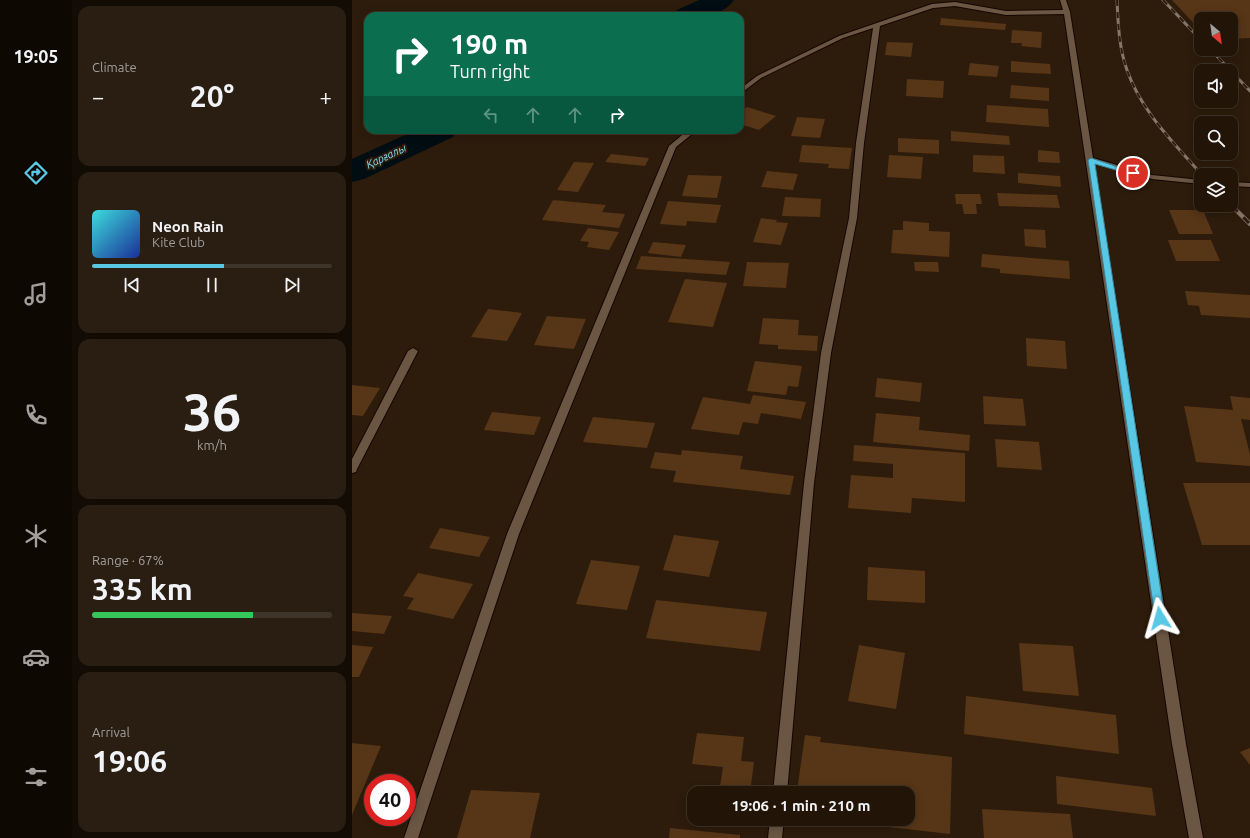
<!DOCTYPE html>
<html lang="en">
<head>
<meta charset="utf-8">
<style>
	body { margin:0; font-family:Ubuntu,sans-serif; background:#2a1e12; color:#f1f3f6; height:100vh; display:flex; flex-direction:column; font-size:15px; white-space:nowrap }
	* { box-sizing:border-box; margin:0 }
	p { font-size:13px; color:#a29f9c }
	.icon { flex:none; width:22px; height:22px; fill:none; stroke:currentColor; stroke-width:2; stroke-linecap:round; stroke-linejoin:round }
	.map { position:relative; flex:1; overflow:hidden }
	.panel { display:flex; flex-direction:column; gap:6px; padding:6px; background:#130c04; width:280px }
	.panel>* { flex:none }
	.top-card { position:absolute; left:12px; top:12px; width:380px; height:122px; border-radius:12px; box-shadow:0 2px 10px #0003,0 0 0 1px #3f3429; background:#0b6e4f; color:#fff; overflow:hidden }
	.needle { width:26px; rotate:151deg }
	.fabs { position:absolute; left:842px; top:12px; display:grid; gap:8px }
	.fabs a { display:grid; place-items:center; width:44px; height:44px; border-radius:8px; background:#221508; box-shadow:0 2px 10px #0003,0 0 0 1px #3f3429; font-size:20px }
	.speed { position:absolute; left:12px; top:774px; display:flex; gap:8px; font-size:20px; font-weight:700; text-align:center }
	.speed>* { display:grid; place-content:center; width:52px; height:52px; border-radius:50%; background:#221508; box-shadow:0 2px 10px #0003,0 0 0 1px #3f3429; line-height:1 }
	.speed .limit { border:6px solid #d22; background:#fff; color:#111 }
	.pin { position:absolute; display:grid; place-items:center; width:34px; height:34px; color:#fff; margin:-17px; border:2px solid #fff; border-radius:50%; box-shadow:0 1px 4px #0007 }
	.me { position:absolute; width:44px; margin:-22px; rotate:352deg; stroke-linejoin:round; filter:drop-shadow(0 0 3px #0008) }
	.turn { display:flex; align-items:center; gap:14px; height:84px; padding:0 20px; font-size:18px }
	.turn .icon { width:52px; height:52px; stroke-width:2.5 }
	.turn b { display:block; font-size:28px; line-height:34px }
	.lanes { display:flex; align-items:center; height:38px; padding:0 20px; background:#0003; justify-content:center; gap:20px; direction:ltr }
	.lanes .off { opacity:.35 }
	.big { font-size:30px; font-weight:600; line-height:1.1 }
	.panel .tile { flex:1; display:flex; flex-direction:column; justify-content:center; gap:6px; min-width:0; padding:0 14px; border-radius:12px; background:#2a1e12 }
	.panel .dial { align-items:center; gap:0 }
	.dial b { font-size:52px; line-height:1 }
	.song { display:flex; align-items:center; gap:12px }
	.cover { width:48px; height:48px; border-radius:6px; background:linear-gradient(135deg,hsl(180 70% 55%),hsl(230 70% 35%)) }
	.played { height:4px; border-radius:2px; background:linear-gradient(90deg,#59c8e5 55%,#3f3429 55%) }
	.keys { display:flex; justify-content:space-around; direction:ltr }
	.heat { display:flex; justify-content:space-between; align-items:center; font-size:22px; direction:ltr }
	.charge { height:6px; border-radius:3px; background:linear-gradient(90deg,#34c759 67%,#3f3429 0) }
	.trip { position:absolute; left:335px; top:786px; width:228px; height:40px; border-radius:12px; background:#221508; box-shadow:0 2px 10px #0003,0 0 0 1px #3f3429; font-weight:600; line-height:40px; text-align:center }
	main { display:flex; flex:1; min-height:0 }
	.menu { display:flex; flex-direction:column; width:72px; justify-content:space-around; align-items:center; background:#0e0803; color:#a29f9c }
	.menu .icon { width:28px; height:28px }
	.menu .selected { color:#59c8e5 }
	.menu b { font-size:18px; color:#f1f3f6 }
	.map>svg:first-child { display:block }
	.lines { fill:none; stroke-linecap:round; stroke-linejoin:round }
	.river { fill:#000d12; fill-rule:evenodd }
	.building { fill:#573517 }
	.minor-casing { stroke:#150600; stroke-width:2 }
	.minor { fill:#6a5643; fill-rule:evenodd }
	.rail-far1-casing { stroke:#847668; stroke-width:3 }
	.rail-casing { stroke:#847668; stroke-width:4.5 }
	.rail-far1 { stroke:#2d1c0b; stroke-width:2; stroke-dasharray:6; stroke-linecap:butt }
	.rail { stroke:#2d1c0b; stroke-width:3; stroke-dasharray:8; stroke-linecap:butt }
	.route { fill:#59c8e5; stroke:#3a8295 }
	.labels { text-anchor:middle; dominant-baseline:central; stroke-width:4; stroke-linejoin:round; paint-order:stroke }
	.far-water-label { font-size:11px; font-style:italic; fill:#7ddaf3; stroke:#2d1c0b }
</style>
</head>
<body>
<main>
<nav class="menu">
<b>19:05</b>
<svg class="icon selected" aria-label="directions" viewBox="0 0 24 24"><path d="M12 3l9 9-9 9-9-9zM9 14v-3h6M13 9l2 2-2 2"/></svg>
<svg class="icon" aria-label="music" viewBox="0 0 24 24"><path d="M9 18V5l10-2v13"/><circle cx="6" cy="18" r="3"/><circle cx="16" cy="16" r="3"/></svg>
<svg class="icon" aria-label="phone" viewBox="0 0 24 24"><path d="M5 4h4l2 5-3 2q2 4 5 5l2-3 5 2v4C11 20 4 13 5 4z"/></svg>
<svg class="icon" aria-label="climate" viewBox="0 0 24 24"><path d="M12 3v18M4 7l16 10M4 17L20 7"/></svg>
<svg class="icon" aria-label="car" viewBox="0 0 24 24"><path d="M5 17H2v-5l4-1 3-4h7l3 4 3 1v5h-3M9 17h6M6 11h13"/><circle cx="7" cy="17" r="2"/><circle cx="17" cy="17" r="2"/></svg>
<svg class="icon" aria-label="filters" viewBox="0 0 24 24"><path d="M4 7h16M4 17h16"/><circle cx="9" cy="7" r="2"/><circle cx="15" cy="17" r="2"/></svg>
</nav>
<section class="panel">
<div class="tile"><p>Climate</p>
<div class="heat"><a>−</a><b class="big">20°</b><a>+</a></div>
</div>
<div class="tile">
<div class="song"><i class="cover"></i><div><b>Neon Rain</b><p>Kite Club</p></div></div>
<div class="played"></div>
<div class="keys"><svg class="icon" aria-label="previous" viewBox="0 0 24 24"><path d="M18 5L8 12l10 7zM5 5v14"/></svg><svg class="icon" aria-label="pause" viewBox="0 0 24 24"><path d="M8 5v14M16 5v14"/></svg><svg class="icon" aria-label="next" viewBox="0 0 24 24"><path d="M6 5l10 7-10 7zM19 5v14"/></svg></div>
</div>
<div class="tile dial"><b>36</b><p>km/h</p></div>
<div class="tile"><p>Range · 67%</p><b class="big">335 km</b><div class="charge"></div></div>
<div class="tile"><p>Arrival</p><b class="big">19:06</b></div>
</section>
<div class="map">
<svg width="898" height="838" viewBox="0 0 898 838">
	<rect width="100%" height="100%" fill="#2d1c0b"/>
	<g class="lines">
		<g class="river">
			<path d="M347 0H382C369 19 342 16 321 16L325 10Z"/>
			<polygon points="64,130 106,130 101,137 12,179 0,182 0,159"/>
		</g>
	</g>
	<g class="building">
		<polygon points="820,0 898,0 898,38 879,39 879,19 849,19 849,31"/>
		<polygon points="589,18 654,24 653,30 588,25"/>
		<polygon points="660,30 690,32 689,48 669,46 670,43 659,43"/>
		<polygon points="535,42 561,43 559,57 533,55"/>
		<polygon points="659,61 698,64 699,74 659,72"/>
		<polygon points="618,63 647,66 645,77 616,75"/>
		<polygon points="555,79 592,81 591,98 554,96"/>
		<polygon points="659,85 697,88 697,101 658,98"/>
		<polygon points="635,105 696,109 697,127 634,122"/>
		<polygon points="395,107 424,116 407,130 388,124 388,112"/>
		<polygon points="445,117 473,119 468,138 439,136"/>
		<polygon points="599,131 657,136 658,145 599,141"/>
		<polygon points="546,138 587,140 587,154 546,152"/>
		<polygon points="450,145 500,148 497,169 476,168 477,164 447,162"/>
		<polygon points="686,150 707,152 708,163 686,162"/>
		<polygon points="259,154 297,158 293,166 253,162"/>
		<polygon points="537,155 571,157 569,179 535,177"/>
		<polygon points="621,155 652,156 653,174 621,172"/>
		<polygon points="222,162 242,163 226,192 205,190"/>
		<polygon points="415,171 446,174 441,190 409,187"/>
		<polygon points="666,173 708,176 709,187 666,183"/>
		<polygon points="336,175 370,176 365,198 330,196"/>
		<polygon points="645,193 705,195 708,208 647,206"/>
		<polygon points="603,194 628,194 630,204 624,204 625,214 612,214 610,204 604,204"/>
		<polygon points="433,197 469,199 468,217 430,216"/>
		<polygon points="201,200 254,205 250,212 273,214 267,228 190,220"/>
		<polygon points="316,201 369,205 364,223 335,221 334,226 308,224"/>
		<polygon points="817,210 851,210 861,234 827,234"/>
		<polygon points="409,218 425,220 424,222 436,223 429,245 401,242"/>
		<polygon points="551,221 577,223 577,231 598,232 597,257 539,253 541,230 551,230"/>
		<polygon points="236,228 267,232 257,250 235,247 237,242 228,241"/>
		<polygon points="672,229 693,230 694,248 673,246"/>
		<polygon points="816,240 859,240 868,261 824,261"/>
		<polygon points="301,242 334,245 329,257 296,253"/>
		<polygon points="630,254 717,261 718,279 648,273 648,269 629,267"/>
		<polygon points="289,256 378,262 374,275 284,269"/>
		<polygon points="395,262 437,263 434,288 391,286"/>
		<polygon points="562,262 586,262 587,272 563,271"/>
		<polygon points="333,279 375,283 361,327 316,322"/>
		<polygon points="833,291 898,295 898,318 849,315 847,306 836,305"/>
		<polygon points="136,309 170,313 155,341 119,337"/>
		<polygon points="195,316 234,319 222,349 182,345"/>
		<polygon points="411,318 447,320 446,335 466,336 465,351 426,349 426,345 407,344"/>
		<polygon points="674,338 713,341 715,369 675,366"/>
		<polygon points="403,361 450,366 446,387 436,386 434,395 395,391"/>
		<polygon points="525,378 570,383 568,402 523,397"/>
		<polygon points="0,385 28,388 11,416 0,415"/>
		<polygon points="401,395 454,402 449,419 409,413 406,424 391,422 387,435 339,429 351,397 398,404"/>
		<polygon points="631,396 671,399 674,426 632,424"/>
		<polygon points="878,396 898,398 898,420 889,419 898,454 898,466 844,462 832,406 881,410"/>
		<polygon points="140,412 189,417 182,435 132,430"/>
		<polygon points="524,413 568,417 567,430 618,435 617,451 521,442"/>
		<polygon points="241,417 303,423 295,448 231,442"/>
		<polygon points="643,439 687,442 690,470 645,467"/>
		<polygon points="502,445 613,453 613,502 560,498 559,513 496,508 499,475 541,478 541,464 501,461"/>
		<polygon points="330,450 391,456 388,469 442,476 438,495 321,482 324,471 298,468 303,452 329,455"/>
		<polygon points="831,483 898,483 898,545 850,545"/>
		<polygon points="88,528 138,537 127,557 77,548"/>
		<polygon points="322,535 367,541 357,577 311,570"/>
		<polygon points="239,560 288,566 275,610 224,604"/>
		<polygon points="516,567 573,571 573,603 515,600"/>
		<polygon points="66,573 121,584 101,619 55,609 62,598 51,596"/>
		<polygon points="304,600 415,612 408,651 294,638"/>
		<polygon points="0,613 40,616 32,634 0,631"/>
		<polygon points="667,643 721,646 727,696 671,691"/>
		<polygon points="0,645 21,647 7,677 0,677"/>
		<polygon points="507,645 553,653 544,709 496,701"/>
		<polygon points="614,696 764,715 767,754 612,734"/>
		<polygon points="345,733 392,737 389,761 402,762 398,793 367,793 371,767 340,764"/>
		<polygon points="453,735 469,737 468,742 600,757 598,834 475,820 556,819 556,793 460,793 445,791"/>
		<polygon points="0,743 29,746 0,815"/>
		<polygon points="898,748 898,765 888,752"/>
		<polygon points="704,776 800,788 804,816 705,804"/>
		<polygon points="119,790 188,793 178,838 105,838"/>
		<polygon points="630,809 718,814 721,838 632,838"/>
		<polygon points="318,828 388,835 388,838 317,838"/>
	</g>
	<g class="lines">
		<defs>
			<g id="minor">
				<polygon points="708,0 714,0 718,12 741,158 800,175 849,180 849,184 800,179 742,163 834,744 851,838 837,838 820,744 712,14 654,15 603,6 581,8 528,26 512,143 505,218 479,353 462,483 435,793 421,793 452,483 469,353 497,218 504,143 521,28 491,38 409,78 388,94 388,89 405,76 487,36 580,4 603,2 654,11 711,10"/>
				<polygon points="336,130 345,130 324,147 167,534 66,838 52,838 155,534 317,146"/>
				<polygon points="879,182 898,183 898,187 879,186"/>
				<polygon points="61,348 66,351 5,469 4,472 0,473 0,459 56,351"/>
				<polygon points="418,819 432,819 430,838 416,838"/>
			</g>
		</defs>
		<use href="#minor" class="minor-casing"/>
		<use href="#minor" class="minor"/>
		<defs>
			<g id="rail-far1">
				<path d="M765 0C766 23 767 48 775 70 789 111 822 143 850 175"/>
				<polyline points="811,0 849,40"/>
				<polyline points="858,49 898,91"/>
				<polyline points="879,205 881,207"/>
			</g>
			<polyline id="rail" points="880,206 898,224"/>
		</defs>
		<use href="#rail-far1" class="rail-far1-casing"/>
		<use href="#rail" class="rail-casing"/>
		<use href="#rail-far1" class="rail-far1"/>
		<use href="#rail" class="rail"/>
	</g>
	<polygon class="route" points="739,158 784,173 781,175 743,164 813,618 812,621 808,623 804,621 803,618 736,160"/>
	<g class="labels">
		<g class="far-water-label">
			<text transform="translate(34 156) rotate(-25)">Қарғалы</text>
		</g>
	</g>
</svg>
<div class="fabs">
<a><svg class="needle" viewBox="-14 -14 28 28"><path d="M0-13l5 13h-10z" fill="#e53935"/><path d="M0 13l5-13h-10z" fill="#a29f9c"/></svg></a>
<a><svg class="icon" aria-label="sound" viewBox="0 0 24 24"><path d="M4 9h4l5-4v14l-5-4H4zM17 9q2 3 0 6"/></svg></a>
<a><svg class="icon" aria-label="search" viewBox="0 0 24 24"><circle cx="10" cy="10" r="6"/><path d="M15 15l6 6"/></svg></a>
<a><svg class="icon" aria-label="layers" viewBox="0 0 24 24"><path d="M12 4l9 5-9 5-9-5zM3 14l9 5 9-5"/></svg></a>
</div>
<div class="speed"><div class="limit">40</div></div>
<div class="pin" style="left:781px;top:173px;background:#d93025"><svg class="icon" aria-label="arrive" viewBox="0 0 24 24"><path d="M6 21V4h12l-3 4 3 4H6"/></svg></div>
<svg class="me" style="left:808px;top:618px" viewBox="-20 -20 40 40"><path d="M0-17L14 15 0 8-14 15z" fill="#59c8e5" stroke="#fff" stroke-width="4"/></svg>
<div class="trip">19:06 · 1 min · 210 m</div>
<div class="top-card">
<div class="turn"><svg class="icon" aria-label="right" viewBox="0 0 24 24"><path d="M7 20v-9h11M14 6l5 5-5 5"/></svg><div><b>190 m</b>Turn right</div></div>
<div class="lanes"><svg class="icon off" aria-label="left" viewBox="0 0 24 24"><path d="M17 20v-9H6M10 6l-5 5 5 5"/></svg><svg class="icon off" aria-label="ahead" viewBox="0 0 24 24"><path d="M12 20V5M6 11l6-6 6 6"/></svg><svg class="icon off" aria-label="ahead" viewBox="0 0 24 24"><path d="M12 20V5M6 11l6-6 6 6"/></svg><svg class="icon" aria-label="right" viewBox="0 0 24 24"><path d="M7 20v-9h11M14 6l5 5-5 5"/></svg></div>
</div>
</div>
</main>
</body>
</html>
